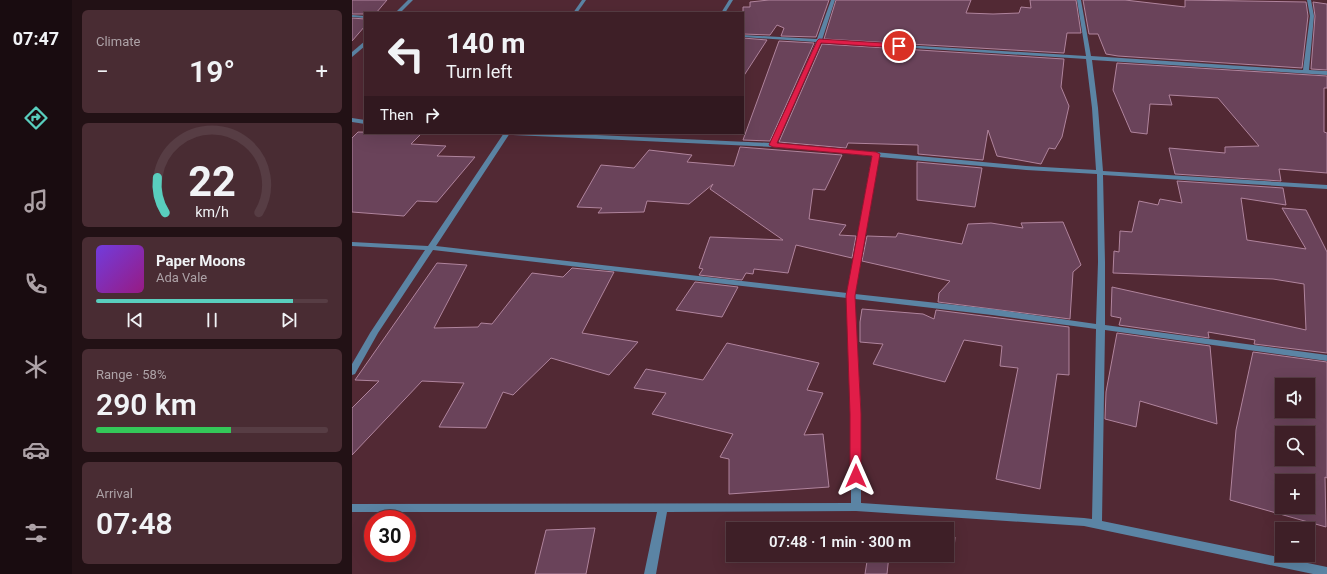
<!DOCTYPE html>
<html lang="en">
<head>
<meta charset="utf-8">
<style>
	body { margin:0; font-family:Roboto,sans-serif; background:#492c33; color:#f1f3f6; height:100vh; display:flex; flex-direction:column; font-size:15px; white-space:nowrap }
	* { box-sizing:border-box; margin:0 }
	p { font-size:13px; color:#ada2a7 }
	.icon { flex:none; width:22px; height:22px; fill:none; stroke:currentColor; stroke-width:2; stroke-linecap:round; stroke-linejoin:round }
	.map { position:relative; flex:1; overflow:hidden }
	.drawer { display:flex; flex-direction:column; gap:10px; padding:10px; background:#221115; width:280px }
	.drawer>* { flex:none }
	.hud { position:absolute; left:12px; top:12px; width:380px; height:122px; border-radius:0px; box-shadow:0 4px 16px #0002,0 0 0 1px #573d44; background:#3e1f27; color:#f1f3f6; overflow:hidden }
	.buttons { position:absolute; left:923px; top:378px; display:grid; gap:8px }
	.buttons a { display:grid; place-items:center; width:40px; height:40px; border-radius:0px; background:#3e1f27; box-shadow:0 4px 16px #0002,0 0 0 1px #573d44; font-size:20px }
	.speed { position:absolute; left:12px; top:510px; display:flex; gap:8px; font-size:20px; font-weight:700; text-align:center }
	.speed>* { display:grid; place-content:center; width:52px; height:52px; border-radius:50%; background:#3e1f27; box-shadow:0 4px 16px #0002,0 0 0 1px #573d44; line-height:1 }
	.speed .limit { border:6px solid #d22; background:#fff; color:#111 }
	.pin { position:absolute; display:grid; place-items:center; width:34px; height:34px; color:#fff; margin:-17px; border:2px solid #fff; border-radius:50%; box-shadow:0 1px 4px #0007 }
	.me { position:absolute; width:44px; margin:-22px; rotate:0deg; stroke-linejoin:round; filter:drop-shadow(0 0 3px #0008) }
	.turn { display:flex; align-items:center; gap:14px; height:84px; padding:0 16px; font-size:18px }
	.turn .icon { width:52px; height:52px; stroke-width:2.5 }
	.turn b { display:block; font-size:28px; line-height:34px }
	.then { display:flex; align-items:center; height:38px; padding:0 16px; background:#0003; gap:8px; font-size:15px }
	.big { font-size:30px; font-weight:600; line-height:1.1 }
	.drawer .widget { flex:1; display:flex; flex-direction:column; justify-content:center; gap:6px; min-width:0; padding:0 14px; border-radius:6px; background:#492c33 }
	.drawer .dial { align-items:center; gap:0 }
	.dial svg { height:104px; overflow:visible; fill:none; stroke:#573d44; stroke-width:7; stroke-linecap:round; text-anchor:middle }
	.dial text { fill:#f1f3f6; stroke:none }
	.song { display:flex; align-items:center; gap:12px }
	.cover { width:48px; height:48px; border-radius:6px; background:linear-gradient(135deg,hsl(260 70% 55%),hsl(310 70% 35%)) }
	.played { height:4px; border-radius:2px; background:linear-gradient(90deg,#59cebe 85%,#573d44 85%) }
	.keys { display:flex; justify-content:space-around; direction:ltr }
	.heat { display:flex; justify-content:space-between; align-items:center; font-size:22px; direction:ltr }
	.charge { height:6px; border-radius:3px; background:linear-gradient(90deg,#34c759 58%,#573d44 0) }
	.trip { position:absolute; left:374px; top:522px; width:228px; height:40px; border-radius:0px; background:#3e1f27; box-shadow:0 4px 16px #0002,0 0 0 1px #573d44; font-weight:600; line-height:40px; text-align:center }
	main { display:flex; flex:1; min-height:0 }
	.dock { display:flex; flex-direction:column; width:72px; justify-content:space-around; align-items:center; background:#190c10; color:#ada2a7 }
	.dock .icon { width:28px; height:28px }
	.dock .current { color:#59cebe }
	.dock b { font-size:18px; color:#f1f3f6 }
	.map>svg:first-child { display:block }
	.building { fill:#6a435a; stroke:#b0849d; fill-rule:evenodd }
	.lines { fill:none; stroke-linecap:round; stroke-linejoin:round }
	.minor { fill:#5b84a4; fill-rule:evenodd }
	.tertiary { fill:#5b84a4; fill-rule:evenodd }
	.route { fill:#e11d48; stroke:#92132f }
</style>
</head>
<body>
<main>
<nav class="dock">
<b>07:47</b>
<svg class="icon current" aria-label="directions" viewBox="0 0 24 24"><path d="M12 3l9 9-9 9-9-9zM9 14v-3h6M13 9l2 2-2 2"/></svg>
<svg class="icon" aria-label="music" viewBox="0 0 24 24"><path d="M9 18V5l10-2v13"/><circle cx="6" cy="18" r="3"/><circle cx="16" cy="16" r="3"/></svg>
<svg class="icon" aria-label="phone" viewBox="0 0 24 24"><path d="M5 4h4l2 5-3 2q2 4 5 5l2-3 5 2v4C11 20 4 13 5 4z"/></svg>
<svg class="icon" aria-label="climate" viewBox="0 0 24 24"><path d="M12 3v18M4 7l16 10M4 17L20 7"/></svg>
<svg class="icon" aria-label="car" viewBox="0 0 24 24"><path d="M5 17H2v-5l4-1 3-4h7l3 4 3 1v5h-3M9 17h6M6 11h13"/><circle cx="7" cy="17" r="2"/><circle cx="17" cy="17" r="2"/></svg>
<svg class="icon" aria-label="filters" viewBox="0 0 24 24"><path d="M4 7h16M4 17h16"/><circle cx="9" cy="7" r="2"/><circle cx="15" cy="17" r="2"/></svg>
</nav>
<section class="drawer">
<div class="widget"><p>Climate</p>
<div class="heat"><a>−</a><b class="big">19°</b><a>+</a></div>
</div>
<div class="widget dial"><svg viewBox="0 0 100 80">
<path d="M14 69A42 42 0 1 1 86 69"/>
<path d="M14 69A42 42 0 0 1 8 42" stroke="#59cebe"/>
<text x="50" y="56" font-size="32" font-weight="700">22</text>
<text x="50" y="72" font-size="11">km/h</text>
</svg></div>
<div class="widget">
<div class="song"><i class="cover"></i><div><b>Paper Moons</b><p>Ada Vale</p></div></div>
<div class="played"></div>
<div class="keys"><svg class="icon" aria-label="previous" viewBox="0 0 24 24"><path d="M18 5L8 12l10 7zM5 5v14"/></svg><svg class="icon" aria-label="pause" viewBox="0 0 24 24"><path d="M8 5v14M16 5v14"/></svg><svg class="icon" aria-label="next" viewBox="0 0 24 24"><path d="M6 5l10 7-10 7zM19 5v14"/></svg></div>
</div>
<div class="widget"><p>Range · 58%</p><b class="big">290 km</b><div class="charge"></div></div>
<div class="widget"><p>Arrival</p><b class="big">07:48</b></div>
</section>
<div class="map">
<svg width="975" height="574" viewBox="0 0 975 574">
	<rect width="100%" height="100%" fill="#522934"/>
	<g class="building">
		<polygon points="0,0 35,0 24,13 13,13 13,14 0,14"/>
		<polygon points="417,0 477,0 464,37 429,36 432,28 425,25 418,35 391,34 391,7 398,7 398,2"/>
		<polygon points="484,0 619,0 614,13 641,14 667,13 669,7 679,8 678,0 724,0 729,33 715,33 712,53 472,39"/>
		<polygon points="731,0 773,0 833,7 833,0 954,2 956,16 950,68 766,56 754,54 746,34 737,34"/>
		<polygon points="961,2 975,4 975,70 959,69 963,16"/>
		<polygon points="0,18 13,19 13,26 0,41"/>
		<polygon points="391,38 415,40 391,77"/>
		<polygon points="427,41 462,43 418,141 391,140"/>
		<polygon points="470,44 712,59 709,87 717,106 710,137 703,149 697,148 689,164 645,156 636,130 631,160 566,154 566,145 496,143 494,148 427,142"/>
		<polygon points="765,63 975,76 975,88 972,88 972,132 975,133 975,173 927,169 929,181 823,174 817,148 873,153 873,147 907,146 866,98 817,95 820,105 798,104 795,134 779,132 761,90"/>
		<polygon points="6,132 70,133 59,144 94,146 85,156 123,157 85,202 65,201 52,216 0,212 0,138"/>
		<polygon points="388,147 490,155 473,190 461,189 457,219 494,225 487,235 504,236 500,258 444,245 436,273 402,269 401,274 394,273 390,280 347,275 351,269 347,268 358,237 431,240 358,189 361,184 337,204 295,201 292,212 246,213 250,208 225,207 249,165 282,168 297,150 340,155 335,162 382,166"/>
		<polygon points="565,162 630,168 623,207 565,200"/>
		<polygon points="825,181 931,188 934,205 889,198 895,240 954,249 930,208 954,210 975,252 975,353 902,344 903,340 856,332 857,338 767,325 769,318 759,316 760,287 954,330 952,284 921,279 761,273 762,251 767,252 768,231 780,232 787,201 806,205 808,199 830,203"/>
		<polygon points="711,222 729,265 721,272 718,319 586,302 587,293 598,281 510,261 515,236 544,237 546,233 610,244 616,224 639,223 671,228 669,223"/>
		<polygon points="85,263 115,265 82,328 126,327 129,323 140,324 180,273 211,277 220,268 262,272 230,333 286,342 257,375 199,358 161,395 151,392 134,428 87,427 112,383 70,381 0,455 0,408 27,381 3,380"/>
		<polygon points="343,282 386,287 370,317 324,310"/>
		<polygon points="510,309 571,314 582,319 584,310 717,327 717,375 705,374 688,489 644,479 666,368 648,366 650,346 612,340 593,382 521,364 531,344 508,342 508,322"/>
		<polygon points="765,333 858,346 865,424 788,401 784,427 753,419 754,392"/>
		<polygon points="375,343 467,363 455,390 471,393 452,435 471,434 477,487 377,494 377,459 368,457 381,434 300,414 314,393 282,388 294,369 351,380"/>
		<path d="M901 352 975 362V478L973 477 974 527 878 500 884 430ZM930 385H956V411H930ZM930 433H956V459H930ZM930 481H956V507H930Z"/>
		<polygon points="508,523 552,529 508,529"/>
		<polygon points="243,528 234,574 183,574 194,530"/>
		<polygon points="595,535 603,537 601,561 562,555 595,555"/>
		<polygon points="516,555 537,555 535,574 513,574"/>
	</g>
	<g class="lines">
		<g class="minor">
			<polygon points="230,0 234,0 225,13 221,13"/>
			<polygon points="377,0 381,0 373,13 369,13"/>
			<path d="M479 0H483L470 40 734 56 725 0H729L739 56 951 70 958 16 955 0H959L962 16 957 70 975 71V75L740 60 746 108 751 171 975 185V189L751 175 753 262V325L975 355V361L753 330 750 521 975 567V574H961L732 526 504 511 315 512 304 574H292L305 512H0V504L499 503V414L495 298 81 250 26 333 3 374 0 375V364L18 333 73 250 0 246V242L76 246 152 133H201L419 143 464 42 391 37V35L465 39ZM469 42 734 59 740 108 744 170 674 166 425 143ZM158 133 161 135 421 147 520 156 495 293 84 246ZM527 157 674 170 745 174 746 262 744 324 640 309 503 294ZM503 299 640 315 744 329 740 519 732 518 509 503V414Z"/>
			<polygon points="0,15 13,16 13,18 0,17"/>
			<polygon points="0,118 13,120 13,124 0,122"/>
		</g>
		<g class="tertiary">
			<polygon points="56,0 61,0 48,13 43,13"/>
			<polygon points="13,41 13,46 0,57 0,52"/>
		</g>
	</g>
	<polygon class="route" points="467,39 547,44 550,46 547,48 469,43 425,143 524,152 528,154 503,296 509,414 509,476 508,479 499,479 498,476 498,414 494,296 520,156 421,147 417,145 465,41"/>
</svg>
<div class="buttons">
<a><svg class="icon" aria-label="sound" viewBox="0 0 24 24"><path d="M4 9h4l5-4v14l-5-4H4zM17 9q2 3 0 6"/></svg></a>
<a><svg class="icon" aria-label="search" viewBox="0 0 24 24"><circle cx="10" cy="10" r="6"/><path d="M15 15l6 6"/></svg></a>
<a>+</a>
<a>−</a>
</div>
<div class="speed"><div class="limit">30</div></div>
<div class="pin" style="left:547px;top:46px;background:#d93025"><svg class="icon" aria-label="arrive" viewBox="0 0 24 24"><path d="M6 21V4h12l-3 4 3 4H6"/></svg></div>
<svg class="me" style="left:504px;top:476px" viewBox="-20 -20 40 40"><path d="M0-17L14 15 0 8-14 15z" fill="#e11d48" stroke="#fff" stroke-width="4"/></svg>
<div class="trip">07:48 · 1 min · 300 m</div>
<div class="hud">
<div class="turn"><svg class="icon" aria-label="left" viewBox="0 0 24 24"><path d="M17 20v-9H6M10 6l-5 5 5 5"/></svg><div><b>140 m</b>Turn left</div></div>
<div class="then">Then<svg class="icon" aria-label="right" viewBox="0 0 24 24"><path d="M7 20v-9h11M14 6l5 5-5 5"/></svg></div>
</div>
</div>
</main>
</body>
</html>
